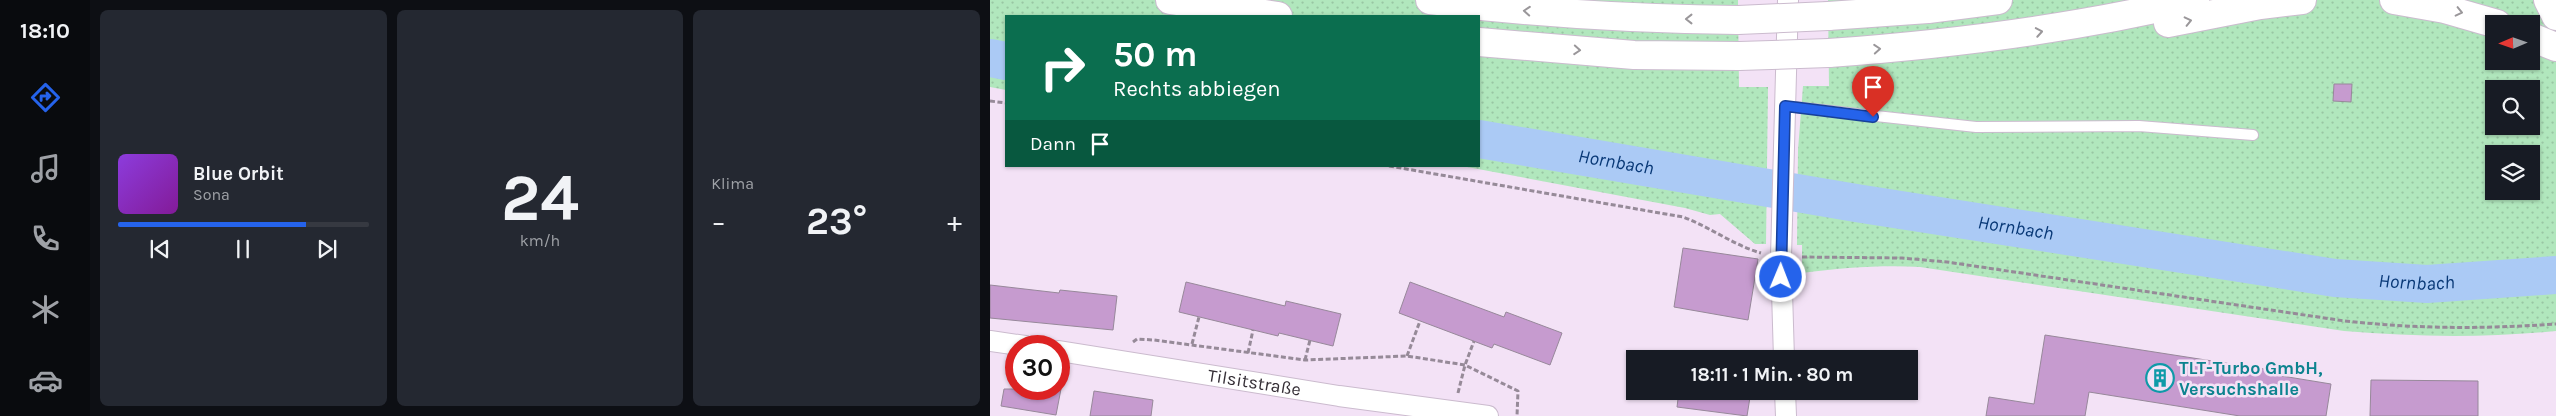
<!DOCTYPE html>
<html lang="de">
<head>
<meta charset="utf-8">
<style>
	body { margin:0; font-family:Karla,sans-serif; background:#242831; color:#f1f3f6; height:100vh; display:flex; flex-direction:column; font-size:19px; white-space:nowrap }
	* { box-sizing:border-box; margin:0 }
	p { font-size:16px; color:#9ea1a6 }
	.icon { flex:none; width:28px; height:28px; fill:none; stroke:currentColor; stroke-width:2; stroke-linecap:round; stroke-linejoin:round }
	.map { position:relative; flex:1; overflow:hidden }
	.details { display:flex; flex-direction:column; gap:10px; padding:10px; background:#0d0f14; width:900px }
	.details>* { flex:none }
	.banner { position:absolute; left:15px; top:15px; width:475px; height:152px; border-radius:0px; box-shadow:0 1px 4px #0004; background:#0b6e4f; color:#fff; overflow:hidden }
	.needle { width:32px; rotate:268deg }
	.controls { position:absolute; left:1495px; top:15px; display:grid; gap:10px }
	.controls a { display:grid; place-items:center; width:55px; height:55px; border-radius:0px; background:#171b24; box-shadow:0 1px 4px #0004; font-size:25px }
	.speed { position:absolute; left:15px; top:335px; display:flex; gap:10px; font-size:25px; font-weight:700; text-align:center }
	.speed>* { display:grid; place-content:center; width:65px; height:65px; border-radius:50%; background:#171b24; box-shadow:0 1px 4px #0004; line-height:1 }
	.speed .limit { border:8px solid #d22; background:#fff; color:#111 }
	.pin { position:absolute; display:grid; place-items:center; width:42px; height:42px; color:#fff; margin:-51px -21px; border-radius:50% 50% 50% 0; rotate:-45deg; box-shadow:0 0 5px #0007 }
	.pin .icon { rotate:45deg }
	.me { position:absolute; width:55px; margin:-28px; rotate:1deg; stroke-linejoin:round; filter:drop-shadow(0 0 4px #0008) }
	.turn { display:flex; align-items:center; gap:18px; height:105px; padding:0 25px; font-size:22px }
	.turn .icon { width:65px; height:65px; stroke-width:2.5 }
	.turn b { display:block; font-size:35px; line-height:42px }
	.then { display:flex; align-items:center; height:48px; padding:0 25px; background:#0003; gap:10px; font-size:19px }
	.big { font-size:38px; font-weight:700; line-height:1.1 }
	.details .card { flex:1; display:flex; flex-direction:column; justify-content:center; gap:8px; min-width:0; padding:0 18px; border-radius:8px; background:#242831 }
	.details .dial { align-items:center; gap:0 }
	.dial b { font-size:65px; line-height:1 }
	.song { display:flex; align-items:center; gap:15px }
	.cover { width:60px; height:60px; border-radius:8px; background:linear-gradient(135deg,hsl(270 70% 55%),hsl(290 70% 35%)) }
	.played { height:5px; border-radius:2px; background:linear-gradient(90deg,#2563eb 75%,#363941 75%) }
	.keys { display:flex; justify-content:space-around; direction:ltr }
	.heat { display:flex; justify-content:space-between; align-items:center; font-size:28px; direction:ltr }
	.details .tiles { flex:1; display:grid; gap:10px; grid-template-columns:repeat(3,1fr) }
	.trip { position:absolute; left:636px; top:350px; width:292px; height:50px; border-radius:0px; background:#171b24; box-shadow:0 1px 4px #0004; font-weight:700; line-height:50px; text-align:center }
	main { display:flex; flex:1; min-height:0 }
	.tab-bar { display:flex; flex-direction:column; width:90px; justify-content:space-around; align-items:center; background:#090b0e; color:#9ea1a6 }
	.tab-bar .icon { width:35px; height:35px }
	.tab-bar .active { color:#2563eb }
	.tab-bar b { font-size:22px; color:#f1f3f6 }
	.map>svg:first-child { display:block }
	.grass { fill:url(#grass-dots); fill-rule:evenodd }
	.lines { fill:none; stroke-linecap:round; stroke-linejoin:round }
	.river { stroke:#abcaf5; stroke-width:38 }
	.building { fill:#c69bcf; stroke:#97889a }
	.lane-casing { stroke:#cbbbce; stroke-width:12 }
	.street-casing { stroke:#cbbbce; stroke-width:22 }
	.highway-casing { stroke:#cbbbce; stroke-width:30 }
	.path { stroke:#968a98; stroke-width:3; stroke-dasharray:5 2.5; stroke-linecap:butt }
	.lane { stroke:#fff; stroke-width:10 }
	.street { stroke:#fff; stroke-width:20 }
	.highway { stroke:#fff; stroke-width:28 }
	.highway-bridge-casing { stroke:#cbbbce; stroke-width:30; stroke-linecap:butt }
	.highway-bridge { stroke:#fff; stroke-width:28 }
	.oneway { stroke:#9a979a }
	.route-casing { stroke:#184099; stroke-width:12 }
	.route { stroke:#2563eb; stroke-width:9 }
	.labels { text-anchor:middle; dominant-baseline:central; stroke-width:5; stroke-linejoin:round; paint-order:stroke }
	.culture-label { font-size:18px; font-weight:bold; fill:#0d838f; stroke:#f3e2f6; text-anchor:start }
	.street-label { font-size:18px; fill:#352f36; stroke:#f3e2f6 }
	.water-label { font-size:19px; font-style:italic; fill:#083876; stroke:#f3e2f6 }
</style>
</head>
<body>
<main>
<nav class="tab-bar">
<b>18:10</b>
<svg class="icon active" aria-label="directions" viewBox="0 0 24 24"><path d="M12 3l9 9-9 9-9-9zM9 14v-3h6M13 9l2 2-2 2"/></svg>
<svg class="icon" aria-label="music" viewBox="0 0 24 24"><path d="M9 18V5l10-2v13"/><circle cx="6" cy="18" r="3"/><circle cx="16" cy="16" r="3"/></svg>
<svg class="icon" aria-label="phone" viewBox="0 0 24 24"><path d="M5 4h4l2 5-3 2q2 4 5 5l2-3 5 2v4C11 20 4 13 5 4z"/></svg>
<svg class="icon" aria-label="climate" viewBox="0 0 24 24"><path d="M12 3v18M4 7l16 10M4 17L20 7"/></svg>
<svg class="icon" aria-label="car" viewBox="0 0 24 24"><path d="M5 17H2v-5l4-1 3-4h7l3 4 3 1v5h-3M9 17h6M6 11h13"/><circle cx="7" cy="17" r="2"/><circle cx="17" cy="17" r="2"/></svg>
</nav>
<section class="details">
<div class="tiles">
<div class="card">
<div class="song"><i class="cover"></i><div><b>Blue Orbit</b><p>Sona</p></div></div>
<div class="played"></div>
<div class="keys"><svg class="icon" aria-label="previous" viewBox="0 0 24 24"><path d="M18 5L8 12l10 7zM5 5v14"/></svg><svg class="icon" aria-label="pause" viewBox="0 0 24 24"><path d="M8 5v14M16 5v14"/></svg><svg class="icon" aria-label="next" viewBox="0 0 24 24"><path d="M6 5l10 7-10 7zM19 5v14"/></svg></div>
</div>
<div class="card dial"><b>24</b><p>km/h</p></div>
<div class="card"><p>Klima</p>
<div class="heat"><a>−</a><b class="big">23°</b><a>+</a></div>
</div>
</div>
</section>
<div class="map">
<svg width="1566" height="416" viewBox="0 0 1566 416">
	<defs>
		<pattern id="grass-dots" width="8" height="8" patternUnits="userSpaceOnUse" patternTransform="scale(1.25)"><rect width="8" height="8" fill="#b1e7bd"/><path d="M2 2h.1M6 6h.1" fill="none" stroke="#99c6a3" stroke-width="1.8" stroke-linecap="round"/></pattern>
	</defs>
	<rect width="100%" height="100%" fill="#f3e2f6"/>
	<g class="grass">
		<polygon points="0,0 748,0 749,87 778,87 776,244 765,244 730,214 720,215 695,208 472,166 489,166 489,16 16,16 16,90 0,87"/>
		<path d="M838 0H1566V331C1495 338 1425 337 1354 331L930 267C890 265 852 268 812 273V245H807L808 150 813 86H839ZM1504 24H1541V61H1504ZM1504 89H1541V126H1504ZM1504 154H1541V191H1504Z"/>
	</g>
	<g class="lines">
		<g class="river">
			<polyline points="0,58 16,61"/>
			<path id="s1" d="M489 139 866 203 1345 278 1437 284 1566 275"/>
		</g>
	</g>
	<g class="building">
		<polygon points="1344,84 1362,84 1361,102 1343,101"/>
		<polygon points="693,248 768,259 758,320 684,307"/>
		<polygon points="196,282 295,306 296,301 351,314 343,346 289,333 288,336 189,312"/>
		<polygon points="420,282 514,317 516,312 572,333 560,365 504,344 502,348 409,313"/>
		<polygon points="0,285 69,293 70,290 127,296 123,330 0,318"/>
		<polygon points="1055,335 1293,372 1292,376 1341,384 1336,416 1250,416 1099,392 1095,416 996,416 999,397 1044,404"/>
		<polygon points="1381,380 1488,381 1488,416 1380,416"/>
		<polygon points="14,389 71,389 66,415 11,406"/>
		<polygon points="104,391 163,400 161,416 100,416"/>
		<polygon points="689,391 761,391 757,416 687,407"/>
	</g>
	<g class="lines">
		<defs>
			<polyline id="lane" points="795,106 986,127 1149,126 1263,135"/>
			<g id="street">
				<polyline points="0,341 35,346"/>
				<path id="s2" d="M69 351 349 396 498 416"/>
				<polyline points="794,359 791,257 798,0"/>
				<polyline points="795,391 796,416"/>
			</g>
			<g id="highway">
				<polyline points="180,0 288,16"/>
				<path d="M440 0C543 13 645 19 748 20"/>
				<polyline points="1404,0 1455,9 1507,24"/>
				<polyline points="1558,0 1566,16"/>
				<polyline points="838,16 938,9 1008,0"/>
				<polyline points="1178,23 1270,5 1312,0"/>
				<polyline points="1541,37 1566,47"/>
				<polyline points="489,42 644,55 749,56"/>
				<path d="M839 53C963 44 1084 29 1205 0"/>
			</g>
		</defs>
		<use href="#lane" class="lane-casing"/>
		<use href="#street" class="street-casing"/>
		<use href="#highway" class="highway-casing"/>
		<g class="path">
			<polyline points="0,101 16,103"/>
			<path d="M399 166 693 217C720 227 743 245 771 253"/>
			<path d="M812 257 912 258 957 262 1355 321C1430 329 1491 329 1566 324"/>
			<polyline points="143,342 147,339 164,340 315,360 417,356 475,365 528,391 527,416"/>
			<polyline points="202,344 209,317"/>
			<polyline points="258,353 263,330"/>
			<polyline points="417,356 430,321"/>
			<polyline points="315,360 320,340"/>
			<polyline points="468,393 475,365 484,341"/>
		</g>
		<use href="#lane" class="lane"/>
		<use href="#street" class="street"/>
		<use href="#highway" class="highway"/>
		<defs>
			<g id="highway-bridge">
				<polyline points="748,20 838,16"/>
				<polyline points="749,56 839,53"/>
			</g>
		</defs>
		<use href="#highway-bridge" class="highway-bridge-casing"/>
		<use href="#highway-bridge" class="highway-bridge"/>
	</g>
	<defs><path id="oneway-chevron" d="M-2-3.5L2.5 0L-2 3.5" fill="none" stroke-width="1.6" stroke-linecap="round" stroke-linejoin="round" transform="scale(1.25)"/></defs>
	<g class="oneway">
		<use href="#oneway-chevron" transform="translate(537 11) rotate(-176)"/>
		<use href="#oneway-chevron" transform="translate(1469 12) rotate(13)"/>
		<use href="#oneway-chevron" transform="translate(699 19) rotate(-180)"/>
		<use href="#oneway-chevron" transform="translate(1198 21) rotate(-13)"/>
		<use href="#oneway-chevron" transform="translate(1049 32) rotate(-10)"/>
		<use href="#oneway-chevron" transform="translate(887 49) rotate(-4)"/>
		<use href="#oneway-chevron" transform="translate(587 50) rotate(4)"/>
	</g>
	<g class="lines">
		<defs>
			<polyline id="route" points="791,277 795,106 883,117"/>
		</defs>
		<use href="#route" class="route-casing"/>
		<use href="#route" class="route"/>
	</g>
	<defs>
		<symbol id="building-ring" viewBox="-11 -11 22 22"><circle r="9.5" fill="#f3e2f6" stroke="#0f9aa8" stroke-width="1.5"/><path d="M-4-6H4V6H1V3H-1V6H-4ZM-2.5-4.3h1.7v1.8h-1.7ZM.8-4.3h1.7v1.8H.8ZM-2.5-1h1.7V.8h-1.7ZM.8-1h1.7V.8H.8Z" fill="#0f9aa8"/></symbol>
	</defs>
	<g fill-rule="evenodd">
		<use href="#building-ring" x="1154" y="362" width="32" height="32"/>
	</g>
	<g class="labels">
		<g class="culture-label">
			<text x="1189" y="368">TLT-Turbo GmbH,<tspan x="1189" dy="21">Versuchshalle</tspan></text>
		</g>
		<g class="street-label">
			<text stroke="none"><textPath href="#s2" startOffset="198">Tilsitstraße</textPath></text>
		</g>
		<g class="water-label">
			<text stroke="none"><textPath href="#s1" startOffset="139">Hornbach</textPath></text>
			<text stroke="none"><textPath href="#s1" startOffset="544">Hornbach</textPath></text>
			<text stroke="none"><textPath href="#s1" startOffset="949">Hornbach</textPath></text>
		</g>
	</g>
</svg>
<div class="controls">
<a><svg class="needle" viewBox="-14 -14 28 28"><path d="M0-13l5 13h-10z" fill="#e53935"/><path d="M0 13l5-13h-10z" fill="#9ea1a6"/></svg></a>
<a><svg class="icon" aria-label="search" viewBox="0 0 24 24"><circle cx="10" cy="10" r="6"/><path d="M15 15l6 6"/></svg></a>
<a><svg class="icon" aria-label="layers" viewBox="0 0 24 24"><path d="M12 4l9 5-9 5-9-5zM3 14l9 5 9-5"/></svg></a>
</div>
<div class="speed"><div class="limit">30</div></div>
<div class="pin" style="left:883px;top:117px;background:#d93025"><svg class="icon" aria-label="arrive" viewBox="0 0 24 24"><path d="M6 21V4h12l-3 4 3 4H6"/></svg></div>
<svg class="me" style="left:791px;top:277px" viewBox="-20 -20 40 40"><circle r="17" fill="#2563eb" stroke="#fff" stroke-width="3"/><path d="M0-11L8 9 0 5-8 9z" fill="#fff"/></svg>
<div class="trip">18:11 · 1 Min. · 80 m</div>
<div class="banner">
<div class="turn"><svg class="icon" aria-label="right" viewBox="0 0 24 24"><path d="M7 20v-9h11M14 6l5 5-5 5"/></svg><div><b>50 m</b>Rechts abbiegen</div></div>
<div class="then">Dann<svg class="icon" aria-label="arrive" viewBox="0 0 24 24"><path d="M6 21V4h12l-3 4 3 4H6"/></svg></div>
</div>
</div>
</main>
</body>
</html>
